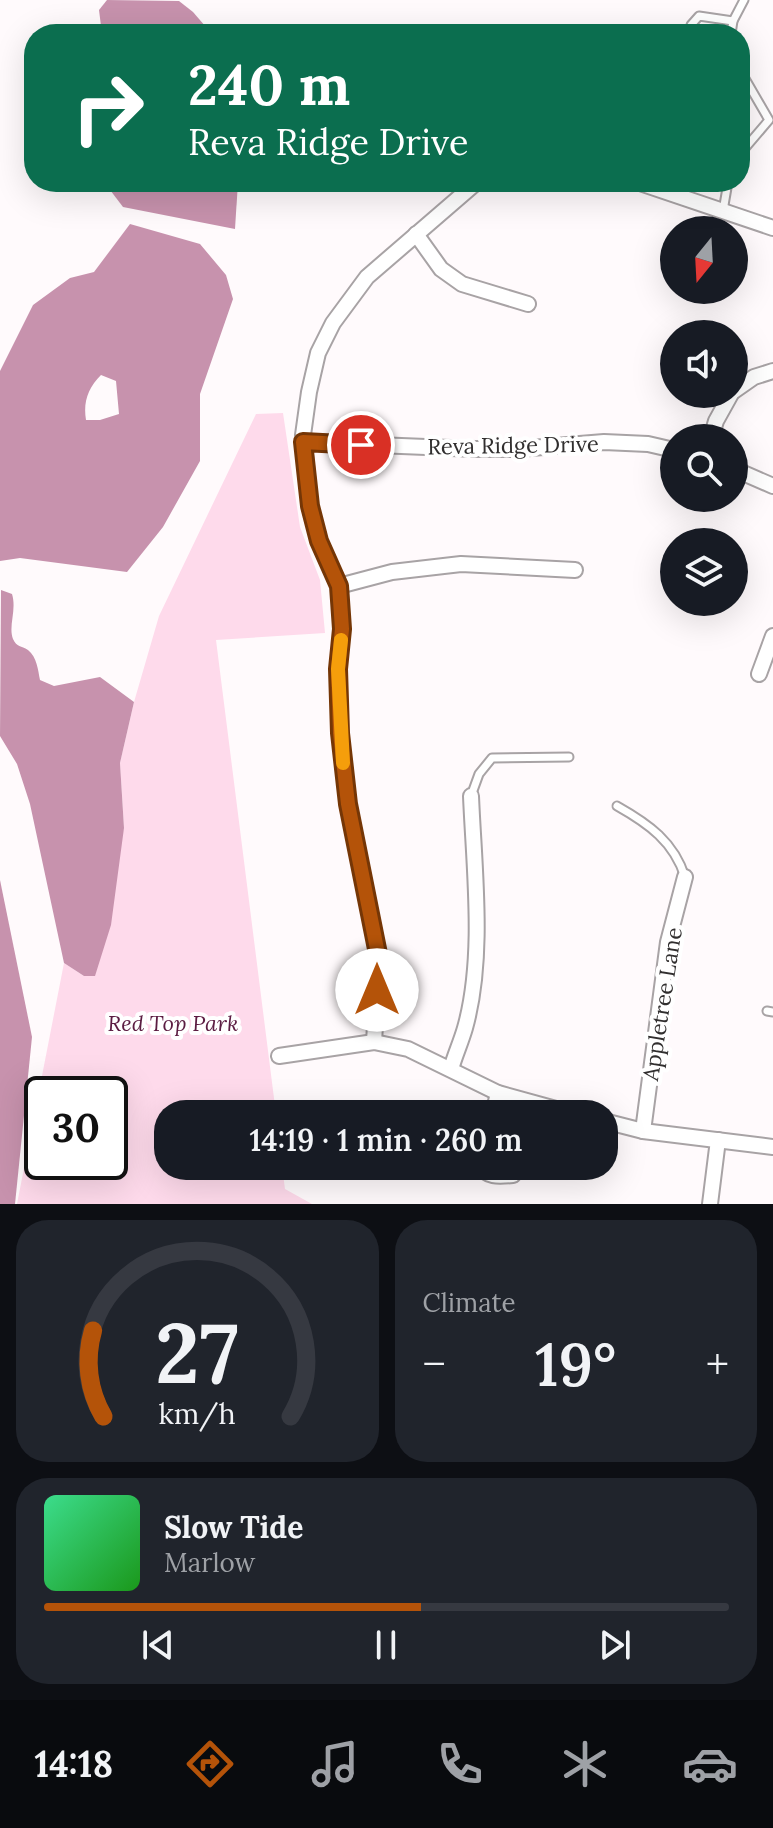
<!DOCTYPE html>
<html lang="en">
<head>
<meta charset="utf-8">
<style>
	body { margin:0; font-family:Lora,serif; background:#20242c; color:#f1f3f6; height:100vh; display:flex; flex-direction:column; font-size:30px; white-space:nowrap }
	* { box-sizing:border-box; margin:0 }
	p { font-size:26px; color:#9ea1a6 }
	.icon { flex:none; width:44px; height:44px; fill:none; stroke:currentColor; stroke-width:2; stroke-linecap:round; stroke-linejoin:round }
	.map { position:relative; height:1204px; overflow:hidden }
	.details { display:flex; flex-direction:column; gap:16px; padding:16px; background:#0d0f14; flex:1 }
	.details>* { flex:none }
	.guide { position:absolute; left:24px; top:24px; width:726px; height:168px; border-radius:32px; box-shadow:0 8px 32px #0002; background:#0b6e4f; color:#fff; overflow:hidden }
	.needle { width:52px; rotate:198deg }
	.fabs { position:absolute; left:660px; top:216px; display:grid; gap:16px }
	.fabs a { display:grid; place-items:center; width:88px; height:88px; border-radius:50%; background:#171b24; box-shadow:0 8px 32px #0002; font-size:40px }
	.speed { position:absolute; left:24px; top:1076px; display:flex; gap:16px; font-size:40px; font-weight:700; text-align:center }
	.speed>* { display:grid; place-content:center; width:104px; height:104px; border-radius:50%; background:#171b24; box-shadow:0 8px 32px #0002; line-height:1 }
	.speed .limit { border:4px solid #111; border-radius:12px; background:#fff; color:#111 }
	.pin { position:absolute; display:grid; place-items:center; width:68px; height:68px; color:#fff; margin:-34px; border:4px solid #fff; border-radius:50%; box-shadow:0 2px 8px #0007 }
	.me { position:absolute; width:88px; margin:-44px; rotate:0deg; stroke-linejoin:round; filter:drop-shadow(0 0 6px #0008) }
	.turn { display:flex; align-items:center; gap:28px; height:168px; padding:0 32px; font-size:36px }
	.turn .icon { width:104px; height:104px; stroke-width:2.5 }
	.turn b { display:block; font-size:56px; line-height:68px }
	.big { font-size:60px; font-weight:600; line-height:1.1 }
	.details .tile { flex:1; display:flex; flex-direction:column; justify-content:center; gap:12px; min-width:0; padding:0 28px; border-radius:32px; background:#20242c }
	.details .dial { align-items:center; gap:0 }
	.dial svg { height:208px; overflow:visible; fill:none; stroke:#363941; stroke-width:7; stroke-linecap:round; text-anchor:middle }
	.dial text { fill:#f1f3f6; stroke:none }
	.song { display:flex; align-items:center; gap:24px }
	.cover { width:96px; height:96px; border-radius:12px; background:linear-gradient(135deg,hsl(150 70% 55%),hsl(120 70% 35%)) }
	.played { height:8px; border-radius:4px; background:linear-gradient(90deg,#b45309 55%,#363941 55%) }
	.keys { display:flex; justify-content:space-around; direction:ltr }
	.heat { display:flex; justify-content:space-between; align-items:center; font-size:44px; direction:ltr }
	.details .tiles { flex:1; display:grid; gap:16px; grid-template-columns:1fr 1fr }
	.tile:last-child { grid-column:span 2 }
	.trip { position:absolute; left:154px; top:1100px; width:464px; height:80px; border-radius:32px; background:#171b24; box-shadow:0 8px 32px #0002; font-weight:600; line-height:80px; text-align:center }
	.tab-bar { display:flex; height:128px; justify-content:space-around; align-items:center; background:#090b0e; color:#9ea1a6 }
	.tab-bar .icon { width:56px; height:56px }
	.tab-bar .selected { color:#b45309 }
	.tab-bar b { font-size:36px; color:#f1f3f6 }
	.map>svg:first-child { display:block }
	.green { fill:#fedaeb; fill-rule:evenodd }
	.water { fill:#c792ad; fill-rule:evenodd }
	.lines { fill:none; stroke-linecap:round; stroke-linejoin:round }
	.service-casing { stroke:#a8a3a5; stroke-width:11 }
	.minor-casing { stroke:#a8a3a5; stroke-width:18 }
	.service { stroke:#fff; stroke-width:7 }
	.minor { stroke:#fff; stroke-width:14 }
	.route-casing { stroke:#753606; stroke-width:20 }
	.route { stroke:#b45309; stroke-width:14 }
	.slow { stroke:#f59e0b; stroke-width:14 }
	.labels { text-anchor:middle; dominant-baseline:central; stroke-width:8; stroke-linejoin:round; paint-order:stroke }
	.street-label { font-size:22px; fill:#312f2f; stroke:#fff }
	.park-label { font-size:22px; font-style:italic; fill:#5b1c42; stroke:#fff }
</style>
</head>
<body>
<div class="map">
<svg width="773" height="1204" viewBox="0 0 773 1204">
	<rect width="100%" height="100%" fill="#fffafc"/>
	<path class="green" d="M283 413 300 527 320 580 325 633 216 640 276 1114H168V1166H282L285 1189 312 1204H17L64 963 84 976 124 828 120 763 134 702 159 616 256 414ZM42 1094H110V1162H42Z"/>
	<g class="water">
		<polygon points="107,0 179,1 193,12 212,34 102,34 99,10"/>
		<polygon points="104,182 238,182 235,229 123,207"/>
		<path d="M130 224 200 244 226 275 233 299 200 394V461L163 527 127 572 20 558 0 561V371L33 305 70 278 94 272ZM101 375 116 381 119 414 100 420H86C83 402 88 388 101 375Z"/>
		<path d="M1 590 12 594C17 610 8 626 13 639 17 648 21 645 28 650 37 657 38 670 40 680L54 686 100 677 134 702 120 763 124 828 111 925 95 976H84L64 963 30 804 17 764 0 736Z"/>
		<polygon points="0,880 32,1037 15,1204 0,1204"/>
	</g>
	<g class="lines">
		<defs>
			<g id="service">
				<polyline points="690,34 691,25 699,16 733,21"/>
				<polyline points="731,34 733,21 744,0"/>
				<polyline points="740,70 769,120 740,154"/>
				<polyline points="723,211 728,182"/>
				<polyline points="471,796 479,774 492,758 569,757"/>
				<path d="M617 806C649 824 674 842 685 877"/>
				<polyline points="767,1011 773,1012"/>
			</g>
			<g id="minor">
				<polyline points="637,182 773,228"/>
				<polyline points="416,234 441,269 462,284 528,304"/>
				<polyline points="734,391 754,377 773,371"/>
				<polyline points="711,438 716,421 731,394"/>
				<polyline points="303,442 475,449 519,449 604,442 648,444 674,450"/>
				<polyline points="734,469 773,486"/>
				<polyline points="339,586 392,572 461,564 575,570"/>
				<polyline points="759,674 773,636"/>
				<polyline points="374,1042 379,959 348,804 340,733 338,669 342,629 339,586 319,541 310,506 303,435 309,392 318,353 333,323 367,277 477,182"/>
				<polyline points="279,1056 374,1042 408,1049 498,1093 574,1114"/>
				<path d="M451 1069C455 1055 461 1042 465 1028 485 957 474 869 471 796"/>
				<polyline points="493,1114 498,1093"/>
				<polyline points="604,1121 643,1131 773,1147"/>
				<polyline points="643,1131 668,942 685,877"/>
				<path d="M480 1166C487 1178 500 1176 513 1175L519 1166"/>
				<polyline points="710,1204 718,1140"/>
			</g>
		</defs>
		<use href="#service" class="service-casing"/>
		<use href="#minor" class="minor-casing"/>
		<use href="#service" class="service"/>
		<use href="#minor" class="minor"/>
	</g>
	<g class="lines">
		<defs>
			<polyline id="route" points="361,445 303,442 310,506 319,541 339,586 342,629 338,669 340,733 348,804 379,959 377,990"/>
		</defs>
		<use href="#route" class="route-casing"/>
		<use href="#route" class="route"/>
		<polyline class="slow" points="341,640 338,669 343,763"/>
	</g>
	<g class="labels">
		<g class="street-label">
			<text transform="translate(513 445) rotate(-1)">Reva Ridge Drive</text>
			<text transform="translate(662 1004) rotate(-81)">Appletree Lane</text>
		</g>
		<g class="park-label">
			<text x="173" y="1023">Red Top Park</text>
		</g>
	</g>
</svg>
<div class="fabs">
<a><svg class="needle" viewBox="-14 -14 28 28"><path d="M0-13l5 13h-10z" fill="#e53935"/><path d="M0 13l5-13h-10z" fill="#9ea1a6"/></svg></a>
<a><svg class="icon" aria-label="sound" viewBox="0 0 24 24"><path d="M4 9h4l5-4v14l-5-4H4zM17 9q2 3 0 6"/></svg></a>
<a><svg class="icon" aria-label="search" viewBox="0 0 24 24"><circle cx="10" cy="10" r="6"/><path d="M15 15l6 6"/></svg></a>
<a><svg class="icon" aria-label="layers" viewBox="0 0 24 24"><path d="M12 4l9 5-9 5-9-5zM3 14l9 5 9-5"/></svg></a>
</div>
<div class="speed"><div class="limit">30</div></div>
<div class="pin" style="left:361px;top:445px;background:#d93025"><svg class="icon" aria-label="arrive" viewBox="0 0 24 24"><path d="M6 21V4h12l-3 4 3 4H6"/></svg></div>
<svg class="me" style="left:377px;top:990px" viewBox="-20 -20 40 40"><circle r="19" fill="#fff"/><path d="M0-13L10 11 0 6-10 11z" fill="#b45309"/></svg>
<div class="trip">14:19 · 1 min · 260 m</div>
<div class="guide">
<div class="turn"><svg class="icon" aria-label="right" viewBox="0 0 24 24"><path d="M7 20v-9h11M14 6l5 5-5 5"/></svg><div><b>240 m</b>Reva Ridge Drive</div></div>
</div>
</div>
<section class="details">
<div class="tiles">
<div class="tile dial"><svg viewBox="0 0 100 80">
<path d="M14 69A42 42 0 1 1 86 69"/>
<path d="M14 69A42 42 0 0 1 10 36" stroke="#b45309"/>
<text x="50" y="56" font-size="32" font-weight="700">27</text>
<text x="50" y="72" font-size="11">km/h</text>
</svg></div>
<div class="tile"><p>Climate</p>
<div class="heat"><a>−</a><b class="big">19°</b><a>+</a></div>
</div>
<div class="tile">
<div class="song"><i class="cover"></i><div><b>Slow Tide</b><p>Marlow</p></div></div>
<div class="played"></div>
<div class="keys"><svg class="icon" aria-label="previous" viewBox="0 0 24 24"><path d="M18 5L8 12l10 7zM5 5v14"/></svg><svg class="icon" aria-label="pause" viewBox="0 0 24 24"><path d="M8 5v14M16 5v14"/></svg><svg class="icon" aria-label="next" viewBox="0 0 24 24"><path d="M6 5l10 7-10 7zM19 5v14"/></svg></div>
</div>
</div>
</section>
<nav class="tab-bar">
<b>14:18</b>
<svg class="icon selected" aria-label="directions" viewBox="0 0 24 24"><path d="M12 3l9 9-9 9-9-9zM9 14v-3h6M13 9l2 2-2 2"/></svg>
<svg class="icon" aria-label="music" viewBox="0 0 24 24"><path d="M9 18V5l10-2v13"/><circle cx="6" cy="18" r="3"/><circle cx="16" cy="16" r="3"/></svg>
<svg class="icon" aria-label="phone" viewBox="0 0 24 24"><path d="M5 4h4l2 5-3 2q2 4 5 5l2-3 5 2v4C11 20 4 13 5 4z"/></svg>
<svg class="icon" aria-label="climate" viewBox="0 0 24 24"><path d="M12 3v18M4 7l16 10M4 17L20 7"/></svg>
<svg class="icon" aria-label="car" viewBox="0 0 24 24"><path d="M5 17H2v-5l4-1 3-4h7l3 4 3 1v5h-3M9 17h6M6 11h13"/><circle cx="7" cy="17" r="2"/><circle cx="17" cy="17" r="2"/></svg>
</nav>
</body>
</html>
